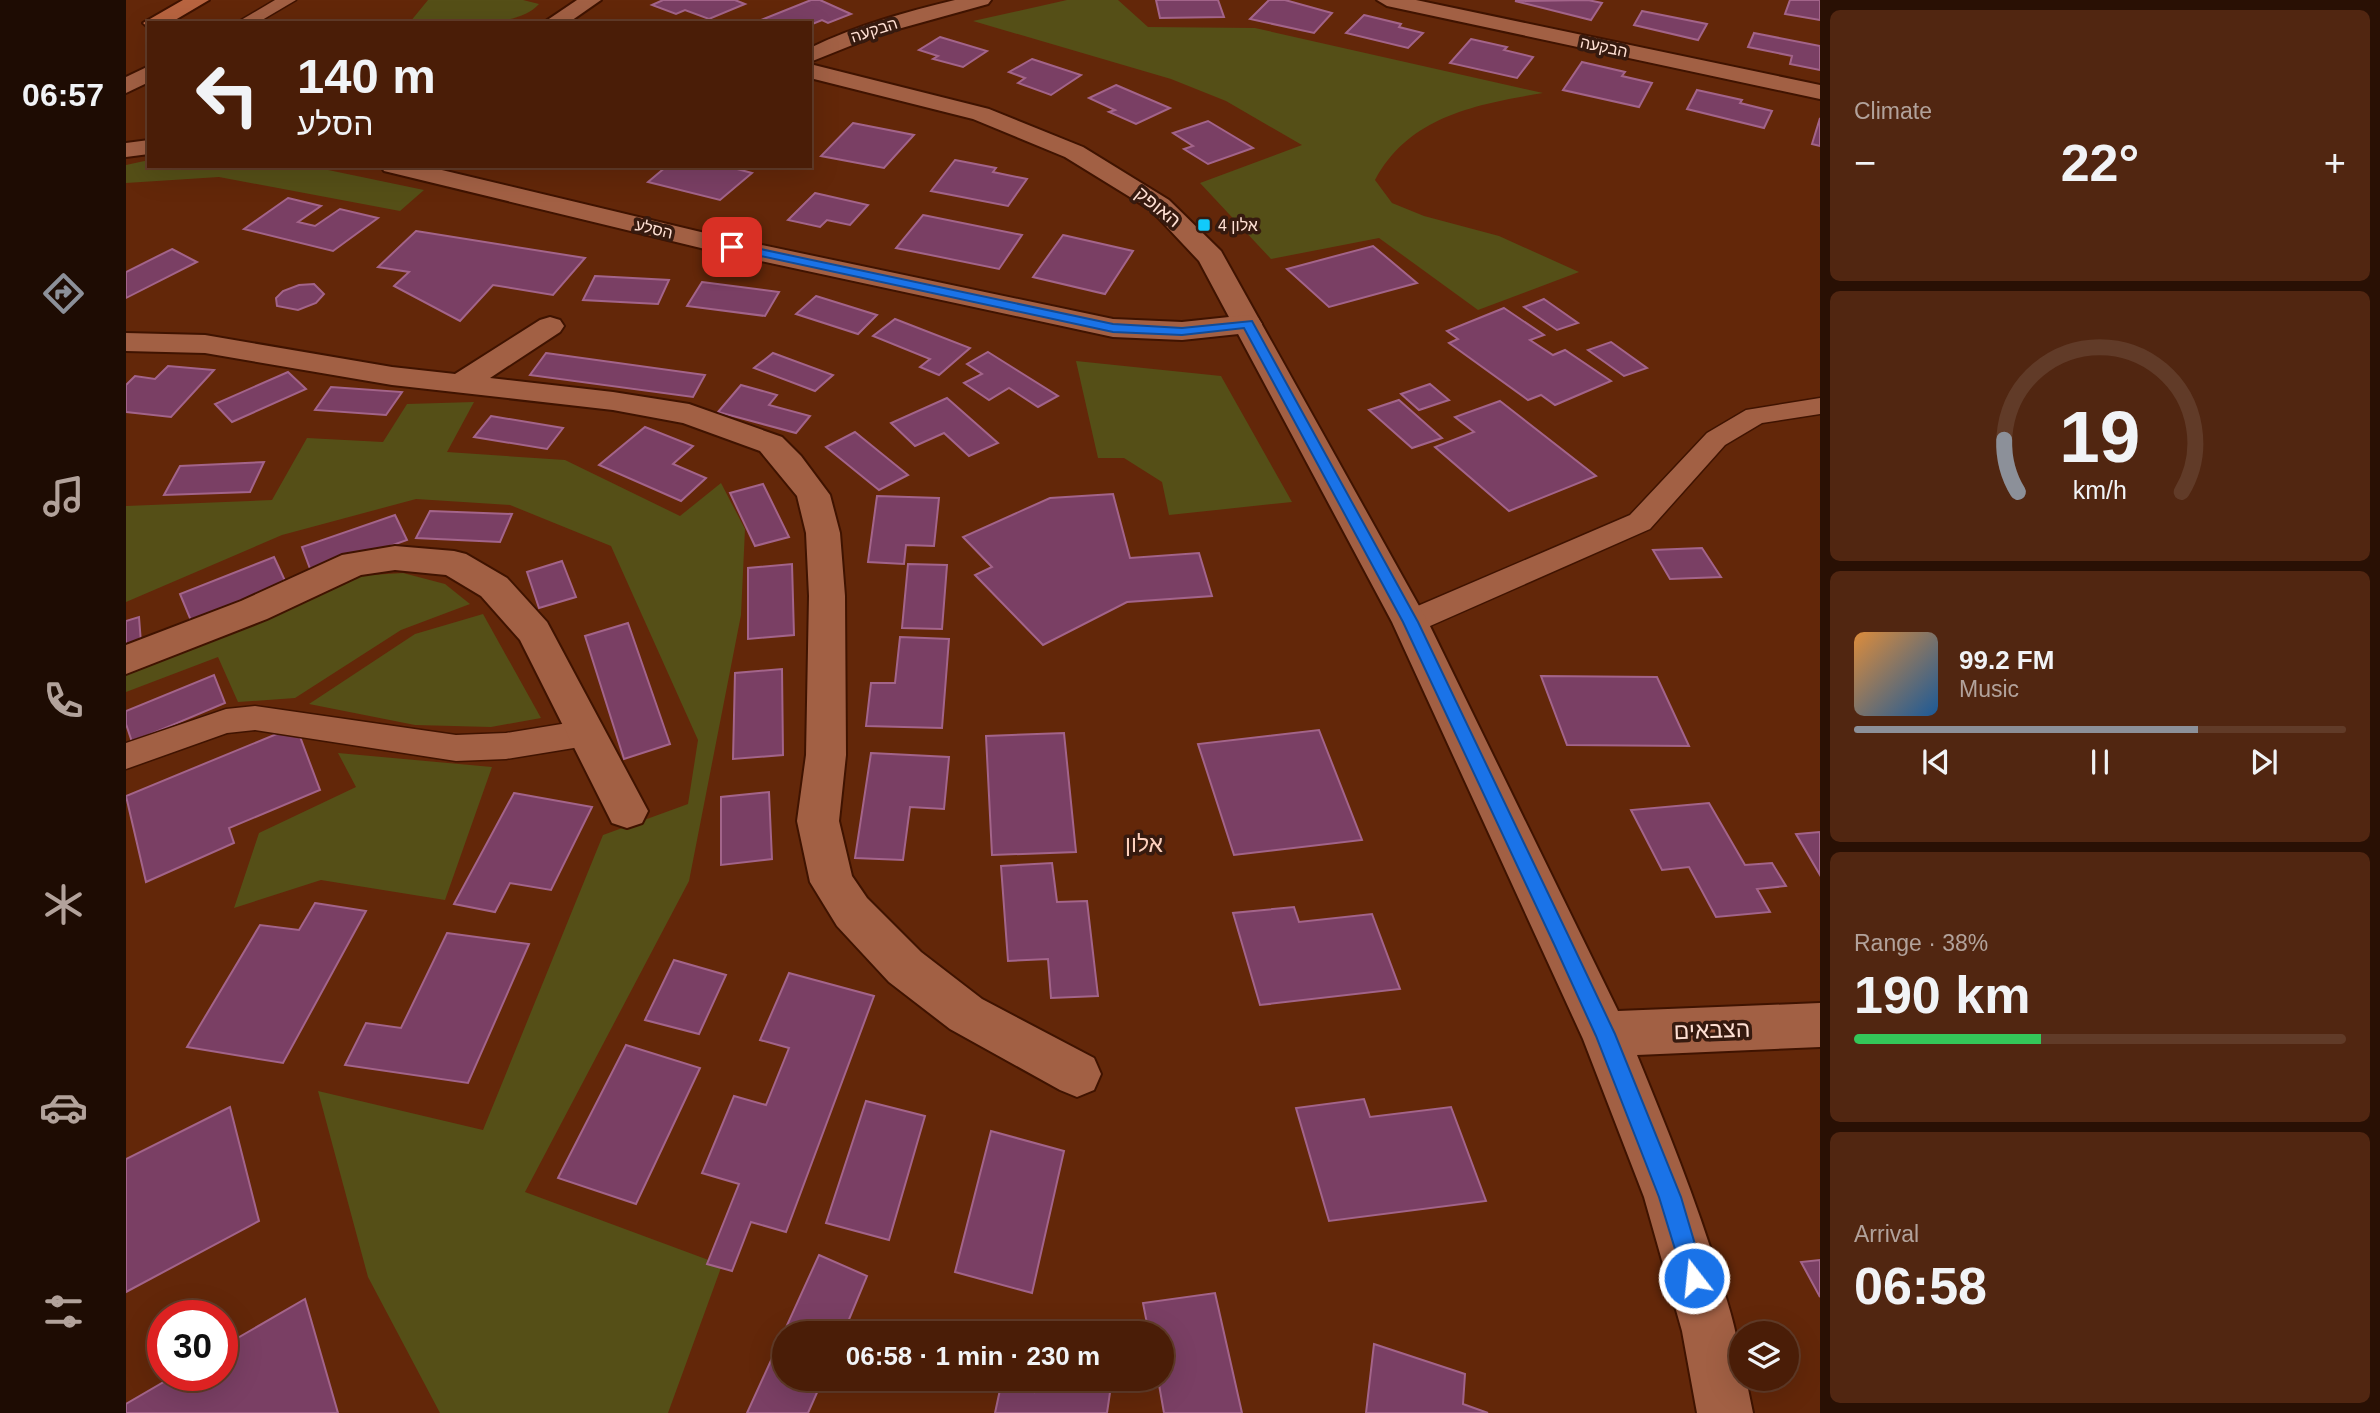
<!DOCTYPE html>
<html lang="en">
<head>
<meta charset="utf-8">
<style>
	body { margin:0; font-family:Helvetica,"Noto Sans Hebrew",sans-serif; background:#512611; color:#f1f3f6; height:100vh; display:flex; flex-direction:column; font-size:26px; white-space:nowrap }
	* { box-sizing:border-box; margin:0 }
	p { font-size:23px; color:#b2a29b }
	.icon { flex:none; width:38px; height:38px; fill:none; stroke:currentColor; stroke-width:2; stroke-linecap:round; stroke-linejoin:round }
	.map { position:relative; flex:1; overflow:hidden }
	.drawer { display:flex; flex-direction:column; gap:10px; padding:10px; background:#291004; width:560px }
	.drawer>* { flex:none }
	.top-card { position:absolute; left:21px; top:21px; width:665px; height:147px; border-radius:0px; box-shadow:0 7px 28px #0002,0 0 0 2px #613b28; background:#4a1d07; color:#f1f3f6; overflow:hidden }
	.buttons { position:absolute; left:1603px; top:1321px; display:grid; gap:14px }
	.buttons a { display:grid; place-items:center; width:70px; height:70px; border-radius:50%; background:#4a1d07; box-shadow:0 7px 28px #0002,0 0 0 2px #613b28; font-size:35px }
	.speed { position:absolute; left:21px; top:1300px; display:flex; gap:14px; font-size:35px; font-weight:700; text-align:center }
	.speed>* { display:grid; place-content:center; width:91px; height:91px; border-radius:50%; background:#4a1d07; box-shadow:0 7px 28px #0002,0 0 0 2px #613b28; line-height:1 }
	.speed .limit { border:10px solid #d22; background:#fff; color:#111 }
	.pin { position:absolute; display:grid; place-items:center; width:60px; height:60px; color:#fff; margin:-30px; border-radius:14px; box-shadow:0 4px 10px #0006 }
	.me { position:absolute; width:77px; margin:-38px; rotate:344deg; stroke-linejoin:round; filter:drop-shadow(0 0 5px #0008) }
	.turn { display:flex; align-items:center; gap:24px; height:147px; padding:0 35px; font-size:32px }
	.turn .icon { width:91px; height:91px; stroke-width:2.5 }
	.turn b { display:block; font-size:49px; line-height:60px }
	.big { font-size:52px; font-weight:800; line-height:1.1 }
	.drawer .widget { flex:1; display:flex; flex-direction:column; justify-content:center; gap:10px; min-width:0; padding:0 24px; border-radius:10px; background:#512611 }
	.drawer .dial { align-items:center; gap:0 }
	.dial svg { height:182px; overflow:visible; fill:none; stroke:#613b28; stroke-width:7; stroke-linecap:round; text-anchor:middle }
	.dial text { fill:#f1f3f6; stroke:none }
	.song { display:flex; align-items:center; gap:21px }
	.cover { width:84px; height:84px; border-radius:10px; background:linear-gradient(135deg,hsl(30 70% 55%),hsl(210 70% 35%)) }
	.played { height:7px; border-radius:4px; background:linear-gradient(90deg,#8c9099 70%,#613b28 70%) }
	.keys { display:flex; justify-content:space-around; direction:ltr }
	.heat { display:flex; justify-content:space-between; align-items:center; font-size:38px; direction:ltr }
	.charge { height:10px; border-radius:5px; background:linear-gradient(90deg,#34c759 38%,#613b28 0) }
	.trip { position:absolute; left:646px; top:1321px; width:402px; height:70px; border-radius:35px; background:#4a1d07; box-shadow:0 7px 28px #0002,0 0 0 2px #613b28; font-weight:800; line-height:70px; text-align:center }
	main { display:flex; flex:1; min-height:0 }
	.tab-bar { display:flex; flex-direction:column; width:126px; justify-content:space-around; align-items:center; background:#1e0c03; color:#b2a29b }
	.tab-bar .icon { width:49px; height:49px }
	.tab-bar .active { color:#8c9099 }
	.tab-bar b { font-size:32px; color:#f1f3f6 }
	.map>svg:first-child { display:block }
	.green { fill:#554f17 }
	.building { fill:#7a3f64; stroke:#a3648a; stroke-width:2 }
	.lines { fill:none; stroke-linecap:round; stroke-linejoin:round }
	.lane-casing { stroke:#3f1300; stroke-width:3 }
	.street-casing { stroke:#3f1300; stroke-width:4 }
	.secondary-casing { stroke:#3f1300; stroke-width:4 }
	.primary-casing { stroke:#3f1300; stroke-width:4 }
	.lane { fill:#a26044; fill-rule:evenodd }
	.street { fill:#a26044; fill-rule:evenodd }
	.secondary { fill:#a26044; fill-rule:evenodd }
	.primary { fill:#b86440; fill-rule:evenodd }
	.route { fill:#1a73e8; stroke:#114b97; stroke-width:2 }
	.poi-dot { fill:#11cafb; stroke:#361a0f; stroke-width:2.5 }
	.labels { text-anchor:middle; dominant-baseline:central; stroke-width:7; stroke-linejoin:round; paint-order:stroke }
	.far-street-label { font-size:16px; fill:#fedfd3; stroke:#361a0f }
	.far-poi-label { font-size:16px; fill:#fedfd3; stroke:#361a0f; text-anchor:start }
	.street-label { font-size:19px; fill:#fedfd3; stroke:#361a0f }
	.quarter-label { font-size:23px; fill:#fdd0bd; stroke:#361a0f }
	.near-street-label { font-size:23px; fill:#fedfd3; stroke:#361a0f }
</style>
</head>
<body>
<main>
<nav class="tab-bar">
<b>06:57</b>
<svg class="icon active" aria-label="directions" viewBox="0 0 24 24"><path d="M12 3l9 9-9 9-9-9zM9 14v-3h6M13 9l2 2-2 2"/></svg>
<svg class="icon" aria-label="music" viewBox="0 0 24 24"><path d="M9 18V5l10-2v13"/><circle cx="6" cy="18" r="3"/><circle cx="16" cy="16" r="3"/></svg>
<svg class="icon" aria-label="phone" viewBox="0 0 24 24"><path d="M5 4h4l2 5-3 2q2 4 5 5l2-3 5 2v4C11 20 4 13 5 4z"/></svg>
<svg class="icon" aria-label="climate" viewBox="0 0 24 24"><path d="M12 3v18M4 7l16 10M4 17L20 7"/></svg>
<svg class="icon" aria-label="car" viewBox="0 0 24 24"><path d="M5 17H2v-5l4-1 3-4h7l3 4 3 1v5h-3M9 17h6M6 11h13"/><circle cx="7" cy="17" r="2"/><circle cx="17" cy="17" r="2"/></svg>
<svg class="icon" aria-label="filters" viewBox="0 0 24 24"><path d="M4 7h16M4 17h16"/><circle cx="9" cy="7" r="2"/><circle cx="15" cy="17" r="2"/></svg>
</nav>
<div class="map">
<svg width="1694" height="1413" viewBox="0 0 1694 1413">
	<rect width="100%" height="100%" fill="#632709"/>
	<g class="green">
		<path d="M302 0H397L413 4C389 31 319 22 284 22Z"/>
		<path d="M941 0H992L1022 27 1129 28 1417 93C1351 104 1283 116 1249 180L1266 203 1298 216 1373 236 1453 272 1352 310 1253 238 1145 259 1074 183 1176 145 1100 101 1045 79 847 21Z"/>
		<polygon points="23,160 23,166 183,166 298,190 274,211 93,177 0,183 0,165"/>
		<polygon points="950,361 1095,376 1166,502 1043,515 1036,482 998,458 972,458"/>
		<polygon points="348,402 321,452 439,460 554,516 595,483 619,529 615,615 563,881 399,1192 596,1265 542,1413 314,1413 242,1277 192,1091 357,1130 477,835 562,804 572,740 485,546 384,505 290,499 156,535 0,602 0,506 146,500 181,438 257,442 281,404"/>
		<polygon points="277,573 319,584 344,604 275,630 169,698 112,702 92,657 0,692 0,672 228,576"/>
		<polygon points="357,614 415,718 365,727 289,725 183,704 289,634"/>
		<polygon points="212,753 366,767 319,900 195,880 108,908 133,833 230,787"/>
	</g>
	<g class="building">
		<polygon points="537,0 609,0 619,4 583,19 559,10 550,14 526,5"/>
		<polygon points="685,0 694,0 725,14 702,23 696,20 684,25 684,23 642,23 635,20"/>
		<polygon points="1030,0 1092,0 1098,17 1034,18"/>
		<polygon points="1143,0 1159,0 1206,13 1188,33 1124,19"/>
		<polygon points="1462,0 1476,3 1465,20 1389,1"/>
		<polygon points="1664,0 1694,0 1694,20 1659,14"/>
		<polygon points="1516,11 1581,24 1572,40 1508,25"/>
		<polygon points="1238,15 1275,24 1273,27 1297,33 1282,48 1220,33"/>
		<polygon points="1628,33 1694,46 1694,70 1664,64 1666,56 1622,47"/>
		<polygon points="814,37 861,51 837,67 807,59 812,56 793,50"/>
		<polygon points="1345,39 1381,47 1378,50 1407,57 1391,78 1324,63"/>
		<polygon points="906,59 955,75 925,95 892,83 899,78 883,72"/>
		<polygon points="1456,62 1499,72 1496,76 1526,83 1513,107 1437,90"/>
		<polygon points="990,85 1044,108 1010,124 983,112 989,110 963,98"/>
		<polygon points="1571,90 1616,100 1614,103 1646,111 1638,128 1561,109"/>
		<polygon points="1694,118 1694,146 1686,144"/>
		<polygon points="1082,121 1127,148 1082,164 1058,149 1067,146 1047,133"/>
		<polygon points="727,123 788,135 758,168 695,156"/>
		<polygon points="829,160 870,168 867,172 901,179 882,206 805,191"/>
		<polygon points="541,166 600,166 626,173 594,200 522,182"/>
		<polygon points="689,193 742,205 724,225 701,220 694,227 662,220"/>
		<polygon points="162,198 195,206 172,222 189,226 214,209 252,218 207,251 118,229"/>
		<polygon points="797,215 896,235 873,269 770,248"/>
		<polygon points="290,231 459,258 427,295 367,285 334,321 268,286 283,272 252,267"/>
		<polygon points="937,235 1007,251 979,294 907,277"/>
		<polygon points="1247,246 1291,283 1203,307 1161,269"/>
		<polygon points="46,249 71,262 0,298 0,272"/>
		<polygon points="469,276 543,280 532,304 457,300"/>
		<polygon points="576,282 653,292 639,316 561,306"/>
		<polygon points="188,284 198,294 190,303 172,310 151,306 150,298 157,291 173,285"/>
		<polygon points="690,296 751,315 732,334 670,314"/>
		<polygon points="1418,299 1452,323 1431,330 1398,307"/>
		<polygon points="1378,308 1418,335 1404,340 1427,355 1439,350 1485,381 1429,405 1415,395 1402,400 1323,343 1332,339 1321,331"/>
		<polygon points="769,319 844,348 813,375 794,367 804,359 747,336"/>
		<polygon points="1485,342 1521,368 1498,376 1462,350"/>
		<polygon points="862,352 932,396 912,407 883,388 863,400 838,383 856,374 841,364"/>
		<polygon points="420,353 579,375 567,397 404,375"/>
		<polygon points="647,353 707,375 689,391 628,368"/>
		<polygon points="42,366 88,370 45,417 0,412 0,385 9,376 29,379"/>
		<polygon points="162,372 180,389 106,422 89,404"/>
		<polygon points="1304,384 1323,400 1293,410 1275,394"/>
		<polygon points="615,385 651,395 643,405 684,416 670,433 592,412"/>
		<polygon points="205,387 276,392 260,415 189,410"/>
		<polygon points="821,398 872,443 843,456 818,433 789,446 765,423"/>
		<polygon points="1273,400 1316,438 1286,448 1243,410"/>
		<polygon points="1374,401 1470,476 1383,511 1309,447 1348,432 1329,417"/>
		<polygon points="365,416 437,428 421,449 348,437"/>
		<polygon points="519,427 567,446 547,464 580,478 555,501 473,465"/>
		<polygon points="729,432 782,475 753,490 700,447"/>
		<polygon points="138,462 124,492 38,495 54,466"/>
		<polygon points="637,484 663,537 629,546 604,493"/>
		<polygon points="987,494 1004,558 1073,553 1086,596 1001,602 917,645 849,575 866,567 837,537 924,498"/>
		<polygon points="751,496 813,498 808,546 780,545 778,564 742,562"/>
		<polygon points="304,511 386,514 374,542 290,538"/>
		<polygon points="269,515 281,540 186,574 176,547"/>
		<polygon points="1576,548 1595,577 1544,579 1527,550"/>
		<polygon points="148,557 161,585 66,623 54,594"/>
		<polygon points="436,561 450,597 413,608 401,572"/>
		<polygon points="666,564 668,635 622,639 622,568"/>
		<polygon points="782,564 821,565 816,629 776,628"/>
		<polygon points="13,617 15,643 0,648 0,621"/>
		<polygon points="502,623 544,744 498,759 459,636"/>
		<polygon points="774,637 823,639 816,728 740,726 745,683 769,683"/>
		<polygon points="656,669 657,755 607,759 609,673"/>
		<polygon points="88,675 99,703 6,742 0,724 0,711"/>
		<polygon points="1415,676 1531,677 1563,746 1441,745"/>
		<polygon points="170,726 194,790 103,828 108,843 20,882 0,796"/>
		<polygon points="1193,730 1236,840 1108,855 1072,744"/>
		<polygon points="938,733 950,852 866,855 860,736"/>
		<polygon points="745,753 823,757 818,809 784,807 777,860 729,858"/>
		<polygon points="643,792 646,859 595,865 595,797"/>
		<polygon points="388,793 466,807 425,890 384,883 369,912 328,904"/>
		<polygon points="1583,803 1619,865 1646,863 1660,886 1631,889 1644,912 1590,917 1563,867 1536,870 1505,810"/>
		<polygon points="1694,832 1694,875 1670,834"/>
		<polygon points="926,863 931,902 961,901 972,996 925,998 922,959 882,961 875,866"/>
		<polygon points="189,903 240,911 157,1063 61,1047 134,925 173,930"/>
		<polygon points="1168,907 1173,922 1246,914 1274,989 1134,1005 1107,913"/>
		<polygon points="321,933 403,944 342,1083 219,1065 240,1023 275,1028"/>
		<polygon points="548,960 600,975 573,1034 519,1020"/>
		<polygon points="663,973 748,996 660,1232 625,1222 606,1271 581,1264 613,1184 576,1173 608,1096 640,1105 663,1048 634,1040"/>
		<polygon points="500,1045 574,1068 510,1204 432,1178"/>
		<polygon points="1238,1099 1244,1117 1325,1107 1360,1201 1203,1221 1170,1108"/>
		<polygon points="740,1101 799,1116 763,1240 700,1223"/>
		<polygon points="104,1107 133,1221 0,1292 0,1159"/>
		<polygon points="865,1131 938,1151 906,1293 829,1272"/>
		<polygon points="693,1255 741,1276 717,1334 658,1334 658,1379 697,1379 682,1413 621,1413"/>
		<polygon points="1694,1260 1694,1297 1675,1262"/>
		<polygon points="1089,1293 1116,1413 1038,1413 1032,1379 1036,1379 1036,1334 1023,1334 1017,1303"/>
		<polygon points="179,1299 212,1413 0,1413 0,1404 48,1376 96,1376 96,1347"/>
		<polygon points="1248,1344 1339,1374 1337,1404 1362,1413 1240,1413"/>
		<polygon points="911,1379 986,1379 981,1413 869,1413 875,1385 908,1392"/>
	</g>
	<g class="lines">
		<defs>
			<g id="lane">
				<polygon points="149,0 170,0 131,23 110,23"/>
				<polygon points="1694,398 1694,414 1636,423 1599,445 1524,529 1295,630 1284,633 1273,630 1269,622 1273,614 1504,515 1581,433 1620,410"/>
				<polygon points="129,706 330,735 380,733 460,720 471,724 476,733 471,742 460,746 380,759 330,761 129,730 101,733 0,769 0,743 100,709"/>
			</g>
			<g id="street">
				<polygon points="451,0 475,0 442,23 417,23"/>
				<path d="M829 0H865L862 4 754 34 684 62V48C731 25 780 12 829 0Z"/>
				<polygon points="1251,0 1290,0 1694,85 1694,99 1261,6"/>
				<path d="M684 64 863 109 957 147 1043 200 1095 251 1302 622 1492 1011 1694 1003V1047L1511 1055C1541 1128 1570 1200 1593 1275 1604 1310 1615 1342 1615 1379H1620L1627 1413H1571L1556 1331 1518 1197 1457 1039 1266 622 1073 261 1025 210 939 157 847 119 684 78Z"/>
				<polygon points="23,66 23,82 0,93 0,77"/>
				<polygon points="424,317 434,320 438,326 434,332 364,378 487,392 563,404 656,437 675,456 704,495 714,533 719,596 720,755 713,821 726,876 741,898 795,952 856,999 968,1058 975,1074 968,1090 951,1097 934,1090 824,1029 763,982 711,926 684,882 671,821 680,755 683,596 680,533 671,496 634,451 557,423 487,410 266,385 79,353 0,351 0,333 79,335 266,367 329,374 414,320"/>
				<polygon points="269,546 328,551 340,554 381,578 421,622 522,811 516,823 501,828 486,823 394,640 355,596 320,575 269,570 235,575 141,619 0,674 0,645 115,601 216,555"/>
			</g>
			<g id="secondary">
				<polygon points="23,140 23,154 0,157 0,143"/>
				<polygon points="255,166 299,166 579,233 987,319 1056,322 1122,315 1132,318 1136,324 1132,330 1122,333 1056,340 987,337 579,249 258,171"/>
			</g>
			<polygon id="primary" points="57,0 83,0 44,23 23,23 23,28 17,23"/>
		</defs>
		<use href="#lane" class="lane-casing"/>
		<use href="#street" class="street-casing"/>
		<use href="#secondary" class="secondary-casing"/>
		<use href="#primary" class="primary-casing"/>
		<use href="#lane" class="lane"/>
		<use href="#street" class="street"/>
		<use href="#secondary" class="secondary"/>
		<use href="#primary" class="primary"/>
	</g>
	<polygon class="route" points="606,243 987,324 1056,328 1126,321 1292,622 1442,935 1489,1034 1555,1197 1579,1278 1575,1285 1568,1289 1560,1285 1533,1197 1470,1036 1428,944 1277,622 1118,328 1056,335 987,332 602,249 602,244"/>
	<rect class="poi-dot" x="1071" y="218" width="14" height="14" rx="3.5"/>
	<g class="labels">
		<g class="far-street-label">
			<text transform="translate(748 30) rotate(-18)">הבקעה</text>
			<text transform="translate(1478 47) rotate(12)">הבקעה</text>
			<text transform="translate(528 229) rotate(13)">הסלע</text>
		</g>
		<g class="far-poi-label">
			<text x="1092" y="225">אלון 4</text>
		</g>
		<g class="street-label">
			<text transform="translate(1032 207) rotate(39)">האופק</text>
		</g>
		<g class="quarter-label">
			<text x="1018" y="844">אלון</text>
		</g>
		<g class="near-street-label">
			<text transform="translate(1586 1030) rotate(-2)">הצבאים</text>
		</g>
	</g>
</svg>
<div class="buttons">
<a><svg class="icon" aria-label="layers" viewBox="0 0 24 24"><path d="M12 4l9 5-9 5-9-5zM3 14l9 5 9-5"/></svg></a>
</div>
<div class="speed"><div class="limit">30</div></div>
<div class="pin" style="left:606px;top:247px;background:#d93025"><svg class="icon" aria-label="arrive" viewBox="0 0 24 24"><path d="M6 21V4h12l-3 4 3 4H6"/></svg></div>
<svg class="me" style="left:1568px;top:1278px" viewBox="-20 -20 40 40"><circle r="17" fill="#1a73e8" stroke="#fff" stroke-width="3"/><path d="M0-11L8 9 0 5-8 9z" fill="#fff"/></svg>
<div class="trip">06:58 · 1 min · 230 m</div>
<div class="top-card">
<div class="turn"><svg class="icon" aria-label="left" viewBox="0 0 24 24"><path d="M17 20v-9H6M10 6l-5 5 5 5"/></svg><div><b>140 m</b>הסלע</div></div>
</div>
</div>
<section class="drawer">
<div class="widget"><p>Climate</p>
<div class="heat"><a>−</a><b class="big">22°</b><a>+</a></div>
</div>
<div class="widget dial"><svg viewBox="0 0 100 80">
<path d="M14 69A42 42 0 1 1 86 69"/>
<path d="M14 69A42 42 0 0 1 8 46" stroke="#8c9099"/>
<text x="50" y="56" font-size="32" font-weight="700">19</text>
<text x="50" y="72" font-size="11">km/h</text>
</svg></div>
<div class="widget">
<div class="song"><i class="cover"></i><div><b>99.2 FM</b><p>Music</p></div></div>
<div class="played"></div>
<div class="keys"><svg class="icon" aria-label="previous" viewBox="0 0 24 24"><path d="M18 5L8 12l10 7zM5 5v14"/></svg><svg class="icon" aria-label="pause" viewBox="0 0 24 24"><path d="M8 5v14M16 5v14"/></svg><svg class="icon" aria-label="next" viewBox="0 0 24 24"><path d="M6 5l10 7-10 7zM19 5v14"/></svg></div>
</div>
<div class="widget"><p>Range · 38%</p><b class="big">190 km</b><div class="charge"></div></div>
<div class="widget"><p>Arrival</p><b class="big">06:58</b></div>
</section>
</main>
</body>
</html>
